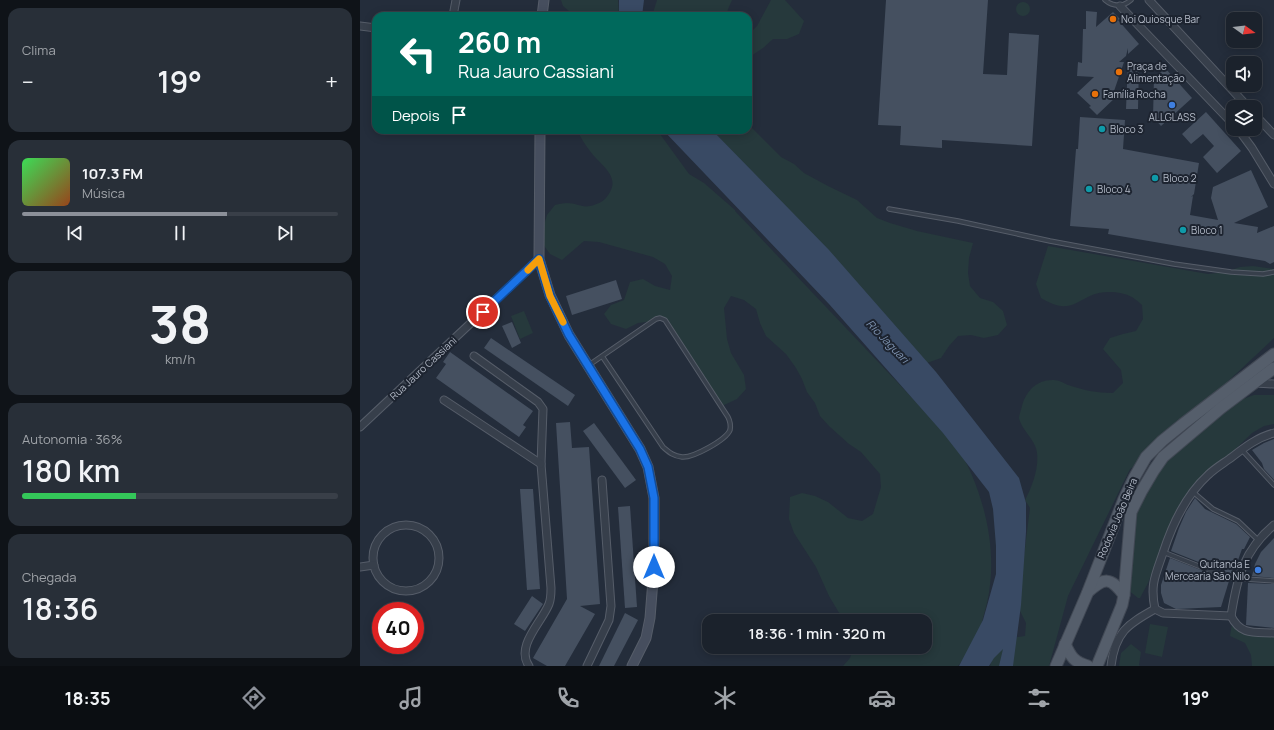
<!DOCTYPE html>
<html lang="pt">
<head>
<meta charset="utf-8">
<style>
	body { margin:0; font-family:Manrope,sans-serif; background:#282f38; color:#f1f3f6; height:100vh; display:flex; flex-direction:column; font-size:15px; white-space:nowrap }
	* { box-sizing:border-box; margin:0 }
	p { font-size:13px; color:#a0a4a9 }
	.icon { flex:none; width:22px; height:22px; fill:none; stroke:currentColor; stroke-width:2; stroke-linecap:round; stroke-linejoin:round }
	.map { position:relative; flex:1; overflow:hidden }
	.sheet { display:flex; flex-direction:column; gap:8px; padding:8px; background:#0f1318; width:360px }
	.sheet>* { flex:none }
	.hud { position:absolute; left:12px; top:12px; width:380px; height:122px; border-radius:12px; box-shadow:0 2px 10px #0003,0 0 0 1px #393f48; background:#00695c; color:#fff; overflow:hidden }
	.needle { width:26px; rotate:105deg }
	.tools { position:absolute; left:866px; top:12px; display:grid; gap:8px }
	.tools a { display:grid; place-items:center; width:36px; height:36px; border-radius:8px; background:#1b222c; box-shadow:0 2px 10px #0003,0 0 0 1px #393f48; font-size:20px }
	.speed { position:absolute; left:12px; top:602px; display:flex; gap:8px; font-size:20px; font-weight:700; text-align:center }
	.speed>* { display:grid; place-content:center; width:52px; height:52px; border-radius:50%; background:#1b222c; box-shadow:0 2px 10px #0003,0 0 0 1px #393f48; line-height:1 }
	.speed .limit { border:6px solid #d22; background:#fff; color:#111 }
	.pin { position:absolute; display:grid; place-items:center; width:34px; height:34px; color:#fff; margin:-17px; border:2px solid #fff; border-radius:50%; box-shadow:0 1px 4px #0007 }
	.me { position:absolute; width:44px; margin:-22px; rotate:0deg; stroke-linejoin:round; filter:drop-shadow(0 0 3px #0008) }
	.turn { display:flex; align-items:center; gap:14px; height:84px; padding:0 20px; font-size:18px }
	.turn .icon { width:52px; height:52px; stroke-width:2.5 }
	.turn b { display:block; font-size:28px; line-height:34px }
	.then { display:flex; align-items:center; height:38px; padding:0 20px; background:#0003; gap:8px; font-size:15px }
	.big { font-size:30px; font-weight:600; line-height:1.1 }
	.sheet .tile { flex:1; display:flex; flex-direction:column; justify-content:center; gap:6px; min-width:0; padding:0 14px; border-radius:12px; background:#282f38 }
	.sheet .dial { align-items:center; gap:0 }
	.dial b { font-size:52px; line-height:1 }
	.song { display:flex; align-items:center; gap:12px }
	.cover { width:48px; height:48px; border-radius:6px; background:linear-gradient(135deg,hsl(130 70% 55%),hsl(20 70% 35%)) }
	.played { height:4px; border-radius:2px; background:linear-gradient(90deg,#8c9099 65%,#393f48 65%) }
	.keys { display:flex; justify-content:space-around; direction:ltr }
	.heat { display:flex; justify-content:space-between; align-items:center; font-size:22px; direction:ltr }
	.charge { height:6px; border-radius:3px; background:linear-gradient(90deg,#34c759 36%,#393f48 0) }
	.trip { position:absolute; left:342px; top:614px; width:230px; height:40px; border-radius:12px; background:#1b222c; box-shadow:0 2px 10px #0003,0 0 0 1px #393f48; font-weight:600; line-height:40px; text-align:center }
	.tabs { display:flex; height:64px; justify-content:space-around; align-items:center; background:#0b0e12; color:#a0a4a9 }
	.tabs .icon { width:28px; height:28px }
	.tabs .on { color:#8c9099 }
	.tabs b { font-size:18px; color:#f1f3f6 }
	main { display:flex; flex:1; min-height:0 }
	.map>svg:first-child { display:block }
	.green { fill:#26393c }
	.water { fill:#394a64 }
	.building { fill:#455060 }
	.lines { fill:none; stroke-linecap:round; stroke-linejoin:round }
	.lane-casing { stroke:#565d69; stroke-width:5.5 }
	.street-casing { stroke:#565d69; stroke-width:9 }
	.secondary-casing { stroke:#565d69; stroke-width:11 }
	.primary-casing { stroke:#414854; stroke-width:13 }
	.lane { stroke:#373f4b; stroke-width:3.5 }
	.street { stroke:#373f4b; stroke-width:7 }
	.secondary { stroke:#464e5e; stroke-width:9 }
	.primary { stroke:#555e6b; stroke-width:11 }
	.route-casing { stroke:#114b97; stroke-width:10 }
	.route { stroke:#1a73e8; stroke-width:7 }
	.slow { stroke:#f59e0b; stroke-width:7 }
	.food-dot { fill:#e8710a; stroke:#1d2430; stroke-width:1.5 }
	.shop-dot { fill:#3f7fe0; stroke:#1d2430; stroke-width:1.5 }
	.culture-dot { fill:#0f9aa8; stroke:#1d2430; stroke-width:1.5 }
	.labels { text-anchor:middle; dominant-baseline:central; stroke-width:4; stroke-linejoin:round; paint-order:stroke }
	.poi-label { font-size:10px; fill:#b3bac7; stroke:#1d2430; text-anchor:start }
	.street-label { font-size:10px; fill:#b3bac7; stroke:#1d2430 }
	.water-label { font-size:11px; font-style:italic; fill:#7c90ae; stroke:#1d2430 }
</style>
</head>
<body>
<main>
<section class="sheet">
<div class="tile"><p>Clima</p>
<div class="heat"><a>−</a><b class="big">19°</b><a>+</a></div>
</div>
<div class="tile">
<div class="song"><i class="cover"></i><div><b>107.3 FM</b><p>Música</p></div></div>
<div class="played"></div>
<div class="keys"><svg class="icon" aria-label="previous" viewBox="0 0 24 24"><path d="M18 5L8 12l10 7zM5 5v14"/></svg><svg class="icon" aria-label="pause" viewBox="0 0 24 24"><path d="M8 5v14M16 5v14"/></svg><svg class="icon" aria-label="next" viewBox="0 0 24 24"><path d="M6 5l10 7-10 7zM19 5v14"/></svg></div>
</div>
<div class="tile dial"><b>38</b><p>km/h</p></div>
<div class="tile"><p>Autonomia · 36%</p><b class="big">180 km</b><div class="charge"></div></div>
<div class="tile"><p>Chegada</p><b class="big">18:36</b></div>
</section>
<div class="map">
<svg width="914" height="666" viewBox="0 0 914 666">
	<rect width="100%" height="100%" fill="#242d3b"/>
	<g class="green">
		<polygon points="201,0 258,0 259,16 215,16 203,6"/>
		<polygon points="297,0 372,0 368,9 367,16 292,16"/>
		<polygon points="411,0 425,0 444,21 439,34 427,39 413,39 403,48 388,58 388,35 397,26"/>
		<circle cx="663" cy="9" r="7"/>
		<polygon points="388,124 421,157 434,164 444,173 468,186 497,200 517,218 530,223 557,231 613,243 609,258 608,273 610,286 620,298 633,302 643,311 647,325 638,335 624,338 611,335 598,336 589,346 581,358 567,363 348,130 388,130"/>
		<path d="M217 130H297L329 174 344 183 375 210V211L595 443C620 482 636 538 630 585 629 596 626 607 623 618 621 626 619 634 616 641 612 651 605 658 598 666H483L490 658 494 647H565V621H484L469 596 456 567 434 533 429 519 430 497 442 493 455 496 468 502 488 518 502 521 513 514 521 487 520 474 501 452 489 444 469 426 460 416 455 403 447 392 442 379 436 368 426 354 406 336 400 323 396 309 384 300 371 296 364 308 367 339 371 353 384 375 386 389 377 399 362 406 303 320 278 323 266 329 251 324 244 314 251 305 264 300 270 282 283 279 295 286 310 290 312 276 305 264 293 257 239 242 224 241 202 260 190 254 182 243 183 228 187 215 195 205C199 204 203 203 207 203 218 203 222 209 234 205 243 202 246 199 250 192 260 175 238 163 230 151 225 145 221 138 217 130Z"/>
		<path d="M688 246 848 274 866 272 880 267 893 266 914 269V338L814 432 781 462 770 469 708 596 689 666H630L632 659 651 638 665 636 666 623 660 611 659 595 670 508 665 500C672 487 679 468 677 453 676 440 662 431 659 418 659 415 661 410 662 406 666 391 677 379 694 380 698 380 704 383 708 385 723 390 736 393 753 393L763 383 761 370 743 349 750 338 763 334 776 331 783 319 782 305C779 302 775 299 772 297 761 291 741 290 730 296 723 299 715 305 707 306 697 307 690 303 681 298L676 284Z"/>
		<polygon points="164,311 173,333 160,339 151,316"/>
		<polygon points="894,395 914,395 914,424 904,426 892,433 840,484 813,518 788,583 780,598 778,598 768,590 775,510 806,459 880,400"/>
		<polygon points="872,623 885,634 914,635 914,666 892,666 891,655 885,643 870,636"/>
		<polygon points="790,624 808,627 802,657 785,653"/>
		<polygon points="771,644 781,652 779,665 780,666 759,666 761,653"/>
	</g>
	<g class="water">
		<polygon points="259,0 284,0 282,16 259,16"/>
		<polygon points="303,130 352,130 469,250 576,372 659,478 666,503 666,532 661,605 653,666 639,666 643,649 634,658 629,666 599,666 623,620 636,574 636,546 633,509 629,492 583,433 469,304"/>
	</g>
	<g class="building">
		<polygon points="526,0 628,0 623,74 647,75 649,33 679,35 672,146 582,140 582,148 540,145 541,126 518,125"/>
		<polygon points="726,11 737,12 736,27 753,12 760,19 758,20 779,44 768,54 768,48 766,56 759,62 764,62 753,94 756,97 737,115 729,107 731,106 717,93 734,77 717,76 718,62 722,63 723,29 726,29"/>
		<polygon points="768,62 779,63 778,109 766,109"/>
		<polygon points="805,68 832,98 801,126 793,117 794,78"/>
		<polygon points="846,112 881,151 857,173 843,157 854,146 843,134 831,144 822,134"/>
		<polygon points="720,117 765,120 763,149 839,163 834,194 831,197 833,196 830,215 858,220 851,198 853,187 891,170 908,207 874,223 898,227 897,233 914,226 914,262 910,264 905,261 748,234 749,229 710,226 716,149 718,149"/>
		<polygon points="256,280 262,299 212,315 206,296"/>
		<polygon points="152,322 161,343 152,348 142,326"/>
		<polygon points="131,338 215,395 208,406 124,348"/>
		<polygon points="90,352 173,411 163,425 166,427 159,437 76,378 86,364 83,362"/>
		<polygon points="210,422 212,448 229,447 240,604 220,606 235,614 205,666 187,666 173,658 207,599 196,423"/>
		<polygon points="234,423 276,480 265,488 223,431"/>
		<polygon points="914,439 914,480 904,469 902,463 892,450 904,443"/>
		<polygon points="160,489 173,489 180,589 167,590"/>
		<polygon points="835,498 845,509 876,524 890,537 884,549 882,549 873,574 872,573 871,575 811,551 819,528 826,512"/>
		<polygon points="270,506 277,607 265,608 258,507"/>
		<polygon points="914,538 914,578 892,576 895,564 901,552"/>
		<polygon points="810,558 869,581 861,607 816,609 804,603 801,593 801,585"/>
		<polygon points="888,583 914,584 914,628 886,625"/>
		<polygon points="172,596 183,604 165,631 154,624"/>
		<polygon points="265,613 278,620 254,666 239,666"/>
	</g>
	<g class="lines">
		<defs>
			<g id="lane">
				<path d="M745 0C753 7 763 7 771 0"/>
				<polyline points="529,209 598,221 690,241 814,264 871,272 903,274 914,272"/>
				<path d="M229 365 296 319 300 318 305 320 368 417C370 421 371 425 370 430 366 440 333 458 322 457 313 456 309 452 303 447L242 356"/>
				<polyline points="882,450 914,485"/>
				<polyline points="833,492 853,509 878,521 898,540"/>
				<polyline points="803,552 869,578 914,581"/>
			</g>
			<g id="street">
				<polyline points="789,0 888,107"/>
				<polyline points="760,6 873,124"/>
				<polyline points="93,16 96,0"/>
				<polyline points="0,26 16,28"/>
				<polyline points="895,115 914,135"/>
				<polyline points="878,129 892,148 914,184"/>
				<path d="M114 356 178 402 183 409 181 464 191 588C191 593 191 599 189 604 182 622 155 646 169 666"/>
				<polyline points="895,383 914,384"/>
				<polyline points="84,400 181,464"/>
				<polyline points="0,427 179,259"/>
				<circle cx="46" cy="558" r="33"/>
				<polyline points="0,567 14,565"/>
				<path d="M795 609C790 585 795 576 803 553 812 525 825 496 848 475 855 468 864 463 872 457 885 447 898 437 914 433"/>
				<polyline points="795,609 803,613 871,616"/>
				<path d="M871 616C877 578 883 551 914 525"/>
				<path d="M871 616C881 636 895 632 914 633"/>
				<polyline points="227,666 249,620 251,606 242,480"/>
				<path d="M751 666C755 632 768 624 795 609"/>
			</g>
			<g id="secondary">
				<polyline points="182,16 184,0"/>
				<polyline points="180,130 179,259 190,295 209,335 280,449 288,467 294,498 294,567 290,618 286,638 272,666"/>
			</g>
			<g id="primary">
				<path d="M728 592C745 577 750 577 764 595"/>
				<path d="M705 644C711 657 714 662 728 666"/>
				<polyline points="696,666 727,594 764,499 774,478 786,457 802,441 823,424 914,354"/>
				<polyline points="737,666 762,605 764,595 771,512 781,492 794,470 803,457 861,408 914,368"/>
			</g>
		</defs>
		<use href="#lane" class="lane-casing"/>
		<use href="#street" class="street-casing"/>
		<use href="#secondary" class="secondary-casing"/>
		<use href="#primary" class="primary-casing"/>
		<use href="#lane" class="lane"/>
		<use href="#street" class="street"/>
		<use href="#secondary" class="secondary"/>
		<use href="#primary" class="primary"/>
	</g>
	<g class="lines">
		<defs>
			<polyline id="route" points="123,312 179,259 190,296 209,335 280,449 288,467 294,498 294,567"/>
		</defs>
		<use href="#route" class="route-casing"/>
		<use href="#route" class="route"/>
		<polyline class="slow" points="168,270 179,259 190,296 203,322"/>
	</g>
	<g class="food-dot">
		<circle cx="753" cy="19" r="4"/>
		<circle cx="759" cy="72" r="4"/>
		<circle cx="735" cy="94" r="4"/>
	</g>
	<g class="shop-dot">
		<circle cx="812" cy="105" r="4"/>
		<circle cx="898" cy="570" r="4"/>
	</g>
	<g class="culture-dot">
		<circle cx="742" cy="129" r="4"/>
		<circle cx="795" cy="178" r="4"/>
		<circle cx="729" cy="189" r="4"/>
		<circle cx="823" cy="230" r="4"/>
	</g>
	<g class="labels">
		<g class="poi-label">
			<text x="761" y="19">Noi Quiosque Bar</text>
			<text x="767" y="66">Praça de<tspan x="767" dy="12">Alimentação</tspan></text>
			<text x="743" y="94">Família Rocha</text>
			<text x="812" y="117" text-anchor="middle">ALLGLASS</text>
			<text x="750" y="129">Bloco 3</text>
			<text x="803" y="178">Bloco 2</text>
			<text x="737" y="189">Bloco 4</text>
			<text x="831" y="230">Bloco 1</text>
			<text x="890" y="564" text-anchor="end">Quitanda E<tspan x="890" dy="12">Mercearia São Nilo</tspan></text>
		</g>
		<g class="street-label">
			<text transform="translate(63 368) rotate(-43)">Rua Jauro Cassiani</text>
			<text transform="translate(757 518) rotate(-67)">Rodovia João Beira</text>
		</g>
		<g class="water-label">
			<text transform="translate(528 341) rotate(46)">Rio Jaguari</text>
		</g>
	</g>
</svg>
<div class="tools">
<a><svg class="needle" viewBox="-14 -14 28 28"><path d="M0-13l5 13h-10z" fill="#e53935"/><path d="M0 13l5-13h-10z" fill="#a0a4a9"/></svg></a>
<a><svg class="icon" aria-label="sound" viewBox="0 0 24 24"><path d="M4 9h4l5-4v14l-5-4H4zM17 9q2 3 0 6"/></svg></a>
<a><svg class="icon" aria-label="layers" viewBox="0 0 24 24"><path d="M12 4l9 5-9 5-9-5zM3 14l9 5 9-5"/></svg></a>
</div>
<div class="speed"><div class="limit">40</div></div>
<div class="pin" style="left:123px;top:312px;background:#d93025"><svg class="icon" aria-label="arrive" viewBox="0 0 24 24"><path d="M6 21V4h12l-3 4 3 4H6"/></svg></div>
<svg class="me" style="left:294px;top:567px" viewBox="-20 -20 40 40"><circle r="19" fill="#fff"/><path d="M0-13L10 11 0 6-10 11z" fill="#1a73e8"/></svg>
<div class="trip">18:36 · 1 min · 320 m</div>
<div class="hud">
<div class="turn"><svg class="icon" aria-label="left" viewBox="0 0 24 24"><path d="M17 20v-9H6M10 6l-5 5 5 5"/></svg><div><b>260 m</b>Rua Jauro Cassiani</div></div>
<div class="then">Depois<svg class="icon" aria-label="arrive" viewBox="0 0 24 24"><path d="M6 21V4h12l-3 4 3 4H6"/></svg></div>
</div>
</div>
</main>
<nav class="tabs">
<b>18:35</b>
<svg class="icon on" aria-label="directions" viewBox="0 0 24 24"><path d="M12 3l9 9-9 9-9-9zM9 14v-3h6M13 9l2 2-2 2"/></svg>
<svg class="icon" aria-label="music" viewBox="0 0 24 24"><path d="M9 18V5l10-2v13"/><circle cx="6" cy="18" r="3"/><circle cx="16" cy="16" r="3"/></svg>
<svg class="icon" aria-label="phone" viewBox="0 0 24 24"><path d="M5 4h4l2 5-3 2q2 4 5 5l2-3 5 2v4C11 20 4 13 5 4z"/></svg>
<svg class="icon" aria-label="climate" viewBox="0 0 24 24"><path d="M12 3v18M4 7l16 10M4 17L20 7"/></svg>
<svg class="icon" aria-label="car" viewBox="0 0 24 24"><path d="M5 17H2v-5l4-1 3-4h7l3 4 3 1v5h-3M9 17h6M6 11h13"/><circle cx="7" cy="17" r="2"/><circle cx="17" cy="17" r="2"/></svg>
<svg class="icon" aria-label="filters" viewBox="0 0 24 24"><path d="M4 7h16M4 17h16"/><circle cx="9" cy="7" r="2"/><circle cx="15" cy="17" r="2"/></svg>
<b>19°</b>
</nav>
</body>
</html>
